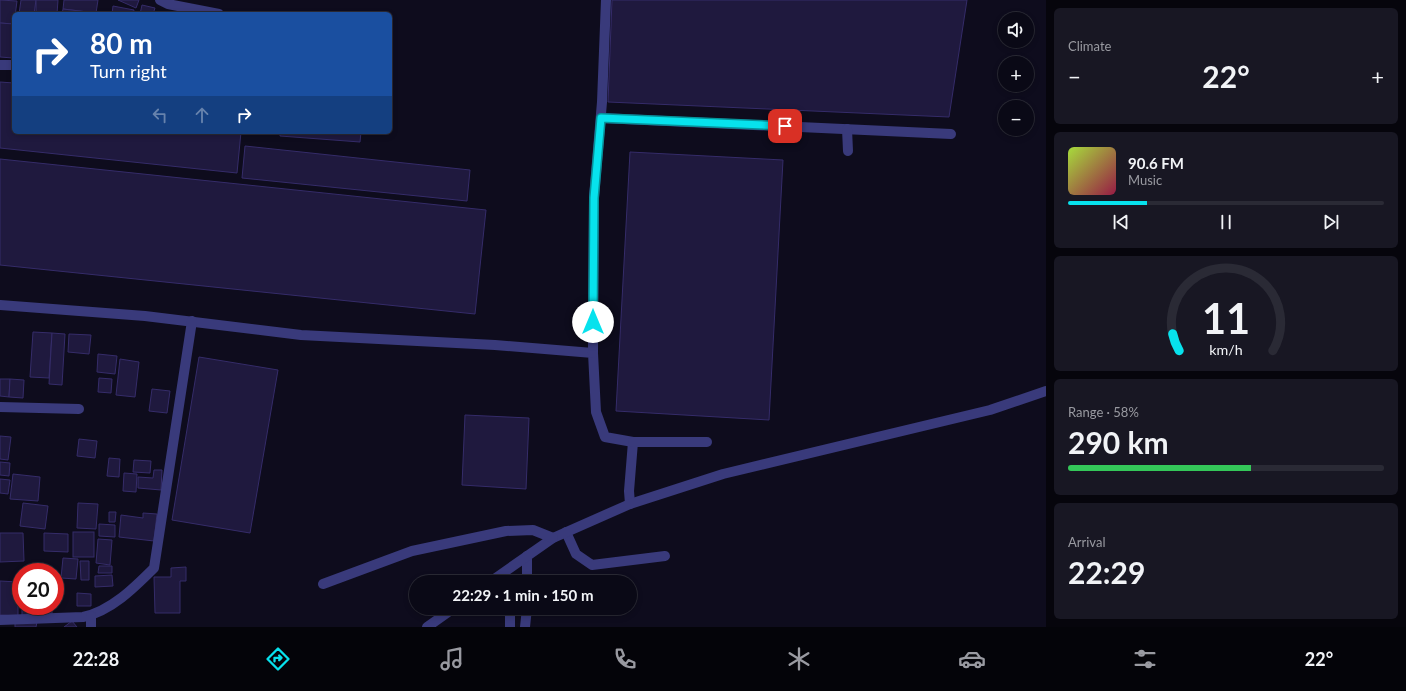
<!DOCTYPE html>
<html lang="en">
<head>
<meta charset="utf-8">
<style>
	body { margin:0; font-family:Lato,sans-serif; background:#181723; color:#f1f3f6; height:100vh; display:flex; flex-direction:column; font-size:15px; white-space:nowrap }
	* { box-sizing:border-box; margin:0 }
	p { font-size:13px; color:#999aa1 }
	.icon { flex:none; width:22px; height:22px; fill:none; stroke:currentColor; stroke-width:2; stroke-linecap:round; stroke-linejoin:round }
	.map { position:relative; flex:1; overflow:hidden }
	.sheet { display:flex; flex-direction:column; gap:8px; padding:8px; background:#06050c; width:360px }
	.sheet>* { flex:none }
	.top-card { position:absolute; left:12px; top:12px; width:380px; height:122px; border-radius:6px; box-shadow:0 2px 6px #0003,0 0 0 1px #2a2a35; background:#1a4fa0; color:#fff; overflow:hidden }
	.buttons { position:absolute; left:998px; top:12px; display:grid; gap:8px }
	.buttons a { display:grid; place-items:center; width:36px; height:36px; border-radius:50%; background:#0a0916; box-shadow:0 2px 6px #0003,0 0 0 1px #2a2a35; font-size:20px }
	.speed { position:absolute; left:12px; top:563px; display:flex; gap:8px; font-size:20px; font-weight:700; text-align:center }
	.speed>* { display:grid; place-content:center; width:52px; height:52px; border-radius:50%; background:#0a0916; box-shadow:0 2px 6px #0003,0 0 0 1px #2a2a35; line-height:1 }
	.speed .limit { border:6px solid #d22; background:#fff; color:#111 }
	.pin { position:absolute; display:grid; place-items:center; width:34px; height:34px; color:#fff; margin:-17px; border-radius:8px; box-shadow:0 2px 6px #0006 }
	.me { position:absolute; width:44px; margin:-22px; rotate:0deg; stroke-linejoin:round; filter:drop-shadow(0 0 3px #0008) }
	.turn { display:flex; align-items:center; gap:14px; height:84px; padding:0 12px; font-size:18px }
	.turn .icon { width:52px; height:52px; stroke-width:2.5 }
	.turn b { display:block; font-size:28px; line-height:34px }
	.lanes { display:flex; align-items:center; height:38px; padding:0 12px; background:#0003; justify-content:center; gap:20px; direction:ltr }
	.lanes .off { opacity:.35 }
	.big { font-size:30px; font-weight:700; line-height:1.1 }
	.sheet .widget { flex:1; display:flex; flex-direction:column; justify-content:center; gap:6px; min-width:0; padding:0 14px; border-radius:6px; background:#181723 }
	.sheet .dial { align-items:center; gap:0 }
	.dial svg { height:104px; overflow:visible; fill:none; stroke:#2a2a35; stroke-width:7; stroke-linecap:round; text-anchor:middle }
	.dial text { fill:#f1f3f6; stroke:none }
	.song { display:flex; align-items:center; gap:12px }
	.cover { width:48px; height:48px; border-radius:6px; background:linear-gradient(135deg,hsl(80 70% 55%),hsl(340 70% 35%)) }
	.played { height:4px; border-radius:2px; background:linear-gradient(90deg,#07e2ed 25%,#2a2a35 25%) }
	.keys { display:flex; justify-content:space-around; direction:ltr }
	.heat { display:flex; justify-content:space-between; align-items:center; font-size:22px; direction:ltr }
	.charge { height:6px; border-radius:3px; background:linear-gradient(90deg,#34c759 58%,#2a2a35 0) }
	.trip { position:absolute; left:409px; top:575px; width:228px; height:40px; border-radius:20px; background:#0a0916; box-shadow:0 2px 6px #0003,0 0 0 1px #2a2a35; font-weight:700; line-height:40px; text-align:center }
	.tabs { display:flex; height:64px; justify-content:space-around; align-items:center; background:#040409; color:#999aa1 }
	.tabs .icon { width:28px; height:28px }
	.tabs .active { color:#07e2ed }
	.tabs b { font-size:18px; color:#f1f3f6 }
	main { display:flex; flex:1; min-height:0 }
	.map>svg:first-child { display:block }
	.building { fill:#1f193e; stroke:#352c69 }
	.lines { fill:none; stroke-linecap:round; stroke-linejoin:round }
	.minor { stroke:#393a7b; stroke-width:10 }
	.route-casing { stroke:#05939a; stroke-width:10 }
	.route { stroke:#07e2ed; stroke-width:7 }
</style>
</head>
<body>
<main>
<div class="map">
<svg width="1046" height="627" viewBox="0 0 1046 627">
	<rect width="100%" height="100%" fill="#0e0c1d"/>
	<g class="building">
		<polygon points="0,0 17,1 14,24 0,23"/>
		<polygon points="21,0 36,0 34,14 19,14"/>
		<polygon points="36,0 58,0 57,14 36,14"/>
		<polygon points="64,0 98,0 96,13 63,9"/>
		<polygon points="118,0 139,0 136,8"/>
		<polygon points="612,0 967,0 949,117 608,102"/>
		<polygon points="142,5 155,8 153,14 140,14"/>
		<polygon points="113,6 134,10 133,14 112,14"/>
		<polygon points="63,9 96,13 96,14 62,14"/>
		<polygon points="0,23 14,24 13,58 0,57"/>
		<polygon points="0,82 14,83 14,132 241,132 237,173 0,148"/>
		<polygon points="280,132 361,132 360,142 280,136"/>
		<polygon points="245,146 470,170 467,201 242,178"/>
		<polygon points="630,152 783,160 769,420 616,411"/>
		<polygon points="0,159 486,210 475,314 0,265"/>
		<polygon points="33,332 52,333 49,378 30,377"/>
		<polygon points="52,333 65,334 62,385 49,384"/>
		<polygon points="69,334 91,335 89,354 68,352"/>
		<polygon points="98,354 117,356 115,374 97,372"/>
		<polygon points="199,357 278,370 250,533 172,520"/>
		<polygon points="120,359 139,362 135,397 116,395"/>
		<polygon points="99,378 112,379 111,393 98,392"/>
		<polygon points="0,379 10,379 9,397 0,396"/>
		<polygon points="10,379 24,380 23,398 9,397"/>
		<polygon points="152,389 170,391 167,413 149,411"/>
		<polygon points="465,415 529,418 526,489 462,485"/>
		<polygon points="0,436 11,437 8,460 0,459"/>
		<polygon points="79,439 97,441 95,458 77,456"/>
		<polygon points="109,458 120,459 119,477 107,476"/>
		<polygon points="134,460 151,461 150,473 133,472"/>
		<polygon points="0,462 10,463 9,476 0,475"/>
		<polygon points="154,470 162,470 161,490 138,488 138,477 153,478"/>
		<polygon points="124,473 137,474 136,492 123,491"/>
		<polygon points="13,474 40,477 38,501 10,499"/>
		<polygon points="0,479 10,480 8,494 0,493"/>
		<polygon points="23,503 48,506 45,529 20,526"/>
		<polygon points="78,503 98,504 96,529 77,528"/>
		<polygon points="109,512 116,512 115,522 109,522"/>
		<polygon points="143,513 157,514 154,541 119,537 121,515 143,518"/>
		<polygon points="99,524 115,525 115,537 99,536"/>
		<rect x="73" y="532" width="21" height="25"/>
		<polygon points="0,533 23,533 24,561 0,562"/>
		<polygon points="44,533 68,534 68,552 44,551"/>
		<polygon points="98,539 112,540 110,565 96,563"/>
		<polygon points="63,558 78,559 76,579 61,578"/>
		<polygon points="80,561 89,561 89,580 81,580"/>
		<polygon points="99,566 112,566 112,573 98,573"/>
		<polygon points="186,567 186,581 180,581 180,613 155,613 154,577 171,577 171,568"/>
		<polygon points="112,575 113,586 95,587 95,576"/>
		<polygon points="0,581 18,582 18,616 0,615"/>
		<polygon points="77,593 91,594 91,606 77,606"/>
		<polygon points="22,606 33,606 32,617 22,617"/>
		<rect x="42" y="606" width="10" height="10"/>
		<polygon points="15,621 37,622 36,627 15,627"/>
		<polygon points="72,621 77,627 64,627"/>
	</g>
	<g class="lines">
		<g class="minor">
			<polyline points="160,0 168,4 219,14"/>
			<polyline points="0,65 14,65"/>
			<polyline points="601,118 951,134"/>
			<polyline points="847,129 848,151"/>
			<polyline points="0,305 145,316 301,335 495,345 593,353 596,412 605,437 633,442 629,491 630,504"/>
			<polyline points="593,353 594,197 602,102 606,0"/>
			<polyline points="0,407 79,409"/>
			<polyline points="633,442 707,442"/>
			<polyline points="566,532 576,554 592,565 665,556"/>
			<polyline points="527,556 527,582"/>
			<polyline points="490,582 553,538 630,504 723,474 990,410 1046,391"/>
			<polyline points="323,584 412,551 506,531 533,530 553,538"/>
			<polyline points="508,608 510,616 510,627"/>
			<path d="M0 620 83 617C111 611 134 588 154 568L192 321"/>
			<polyline points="91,627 91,616"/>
			<polyline points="427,627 454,608"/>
			<polyline points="525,627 527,608"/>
		</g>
	</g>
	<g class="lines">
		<defs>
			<polyline id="route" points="593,322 594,198 601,118 785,126"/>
		</defs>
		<use href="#route" class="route-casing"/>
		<use href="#route" class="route"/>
	</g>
</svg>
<div class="buttons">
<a><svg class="icon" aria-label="sound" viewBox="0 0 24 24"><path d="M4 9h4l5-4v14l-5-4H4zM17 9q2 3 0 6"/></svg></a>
<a>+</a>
<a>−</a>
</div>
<div class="speed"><div class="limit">20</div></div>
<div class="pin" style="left:785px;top:126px;background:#d93025"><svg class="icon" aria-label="arrive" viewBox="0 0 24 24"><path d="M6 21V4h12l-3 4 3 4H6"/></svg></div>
<svg class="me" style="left:593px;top:322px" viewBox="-20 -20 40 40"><circle r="19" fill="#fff"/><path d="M0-13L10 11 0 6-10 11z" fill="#07e2ed"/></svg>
<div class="trip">22:29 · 1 min · 150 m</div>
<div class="top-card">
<div class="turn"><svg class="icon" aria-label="right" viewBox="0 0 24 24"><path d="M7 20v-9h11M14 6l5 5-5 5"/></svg><div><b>80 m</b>Turn right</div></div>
<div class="lanes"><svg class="icon off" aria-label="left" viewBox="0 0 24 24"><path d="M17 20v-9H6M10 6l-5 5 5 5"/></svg><svg class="icon off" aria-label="ahead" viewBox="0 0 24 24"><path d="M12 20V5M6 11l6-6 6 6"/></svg><svg class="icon" aria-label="right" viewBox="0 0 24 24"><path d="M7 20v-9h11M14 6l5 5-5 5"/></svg></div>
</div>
</div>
<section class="sheet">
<div class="widget"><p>Climate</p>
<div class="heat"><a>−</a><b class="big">22°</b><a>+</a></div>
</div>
<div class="widget">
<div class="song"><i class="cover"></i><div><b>90.6 FM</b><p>Music</p></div></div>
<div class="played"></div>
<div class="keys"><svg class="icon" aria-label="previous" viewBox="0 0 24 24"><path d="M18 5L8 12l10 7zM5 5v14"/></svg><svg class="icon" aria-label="pause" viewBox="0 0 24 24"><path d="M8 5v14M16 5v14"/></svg><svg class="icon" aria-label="next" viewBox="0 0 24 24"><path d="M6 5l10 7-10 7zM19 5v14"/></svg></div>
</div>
<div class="widget dial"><svg viewBox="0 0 100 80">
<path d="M14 69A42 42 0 1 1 86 69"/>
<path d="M14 69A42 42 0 0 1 9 56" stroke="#07e2ed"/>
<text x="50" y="56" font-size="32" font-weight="700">11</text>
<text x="50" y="72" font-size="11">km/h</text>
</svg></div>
<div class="widget"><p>Range · 58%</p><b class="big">290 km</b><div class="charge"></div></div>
<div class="widget"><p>Arrival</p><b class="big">22:29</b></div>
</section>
</main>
<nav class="tabs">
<b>22:28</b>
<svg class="icon active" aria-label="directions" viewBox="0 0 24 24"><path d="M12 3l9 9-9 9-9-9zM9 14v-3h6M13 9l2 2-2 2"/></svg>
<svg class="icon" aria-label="music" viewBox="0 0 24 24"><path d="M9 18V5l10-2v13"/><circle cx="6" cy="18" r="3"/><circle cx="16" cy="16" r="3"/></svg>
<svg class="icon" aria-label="phone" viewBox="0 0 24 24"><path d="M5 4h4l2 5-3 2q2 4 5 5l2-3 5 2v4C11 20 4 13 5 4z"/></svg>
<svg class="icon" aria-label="climate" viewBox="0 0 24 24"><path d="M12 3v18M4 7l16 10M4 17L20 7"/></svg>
<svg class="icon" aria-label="car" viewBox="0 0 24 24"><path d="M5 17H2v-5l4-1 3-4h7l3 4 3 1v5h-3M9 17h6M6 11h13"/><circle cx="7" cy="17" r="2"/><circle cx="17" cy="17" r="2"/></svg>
<svg class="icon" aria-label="filters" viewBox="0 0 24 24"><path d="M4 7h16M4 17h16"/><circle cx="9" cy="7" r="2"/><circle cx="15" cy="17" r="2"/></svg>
<b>22°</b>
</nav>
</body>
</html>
